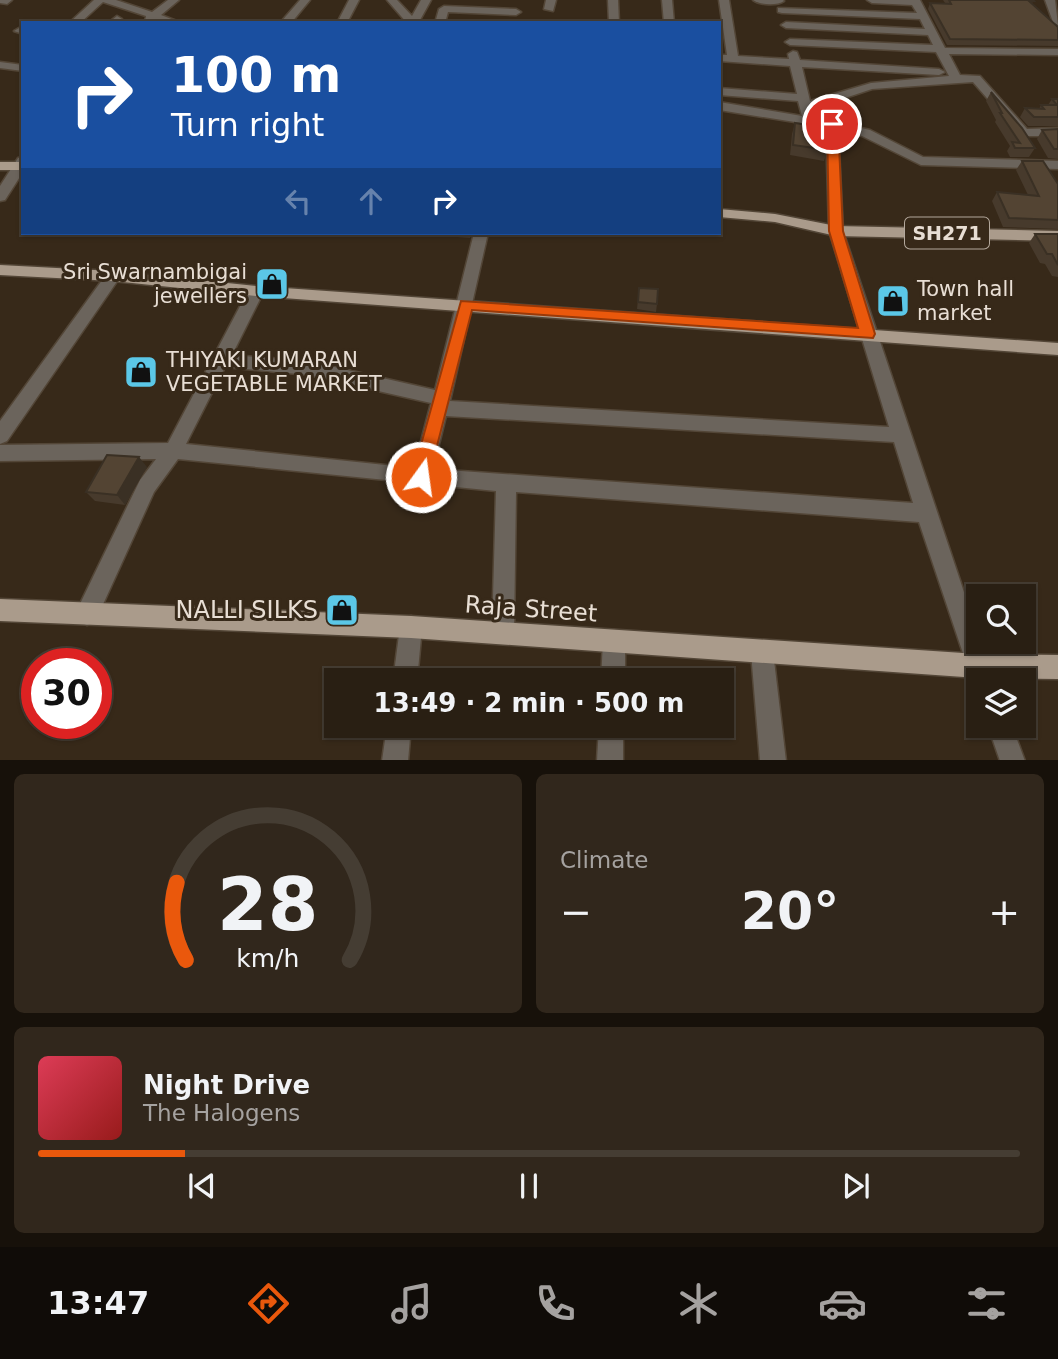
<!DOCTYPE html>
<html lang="en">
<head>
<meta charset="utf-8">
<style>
	body { margin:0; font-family:"DejaVu Sans",sans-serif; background:#31271c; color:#f1f3f6; height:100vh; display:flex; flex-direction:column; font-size:26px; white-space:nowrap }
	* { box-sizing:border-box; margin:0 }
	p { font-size:23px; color:#a5a2a0 }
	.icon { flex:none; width:38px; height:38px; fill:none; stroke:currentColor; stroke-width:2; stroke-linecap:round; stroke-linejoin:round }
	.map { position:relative; height:760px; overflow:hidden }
	.sheet { display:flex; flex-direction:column; gap:14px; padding:14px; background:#17110a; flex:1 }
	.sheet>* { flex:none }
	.top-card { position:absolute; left:21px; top:21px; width:700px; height:214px; border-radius:0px; box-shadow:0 2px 5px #0004,0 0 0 2px #453d33; background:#1a4fa0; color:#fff; overflow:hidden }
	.fabs { position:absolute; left:966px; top:584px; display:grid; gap:14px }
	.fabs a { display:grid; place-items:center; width:70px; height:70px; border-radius:0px; background:#291f13; box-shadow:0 2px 5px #0004,0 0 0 2px #453d33; font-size:35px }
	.speed { position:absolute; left:21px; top:648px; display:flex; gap:14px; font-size:35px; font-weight:700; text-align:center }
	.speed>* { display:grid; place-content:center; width:91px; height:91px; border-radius:50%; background:#291f13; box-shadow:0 2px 5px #0004,0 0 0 2px #453d33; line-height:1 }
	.speed .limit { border:10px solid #d22; background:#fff; color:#111 }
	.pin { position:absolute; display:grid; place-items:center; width:60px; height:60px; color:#fff; margin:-30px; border:4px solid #fff; border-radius:50%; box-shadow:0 2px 7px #0007 }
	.me { position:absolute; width:77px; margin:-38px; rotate:14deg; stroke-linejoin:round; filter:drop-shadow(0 0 5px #0008) }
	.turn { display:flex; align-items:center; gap:24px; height:147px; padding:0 35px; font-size:32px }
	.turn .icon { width:91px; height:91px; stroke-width:2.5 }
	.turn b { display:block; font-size:49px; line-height:60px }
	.lanes { display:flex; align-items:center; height:66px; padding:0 35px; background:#0003; justify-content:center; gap:35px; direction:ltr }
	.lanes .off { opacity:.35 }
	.big { font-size:52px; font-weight:700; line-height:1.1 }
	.sheet .card { flex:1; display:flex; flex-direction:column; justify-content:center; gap:10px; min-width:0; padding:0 24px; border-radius:10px; background:#31271c }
	.sheet .dial { align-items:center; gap:0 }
	.dial svg { height:182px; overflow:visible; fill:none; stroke:#453d33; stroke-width:7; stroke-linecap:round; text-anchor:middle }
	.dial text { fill:#f1f3f6; stroke:none }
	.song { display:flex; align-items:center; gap:21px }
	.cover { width:84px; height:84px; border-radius:10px; background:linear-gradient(135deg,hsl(350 70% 55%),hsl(0 70% 35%)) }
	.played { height:7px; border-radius:4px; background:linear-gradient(90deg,#ea580c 15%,#453d33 15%) }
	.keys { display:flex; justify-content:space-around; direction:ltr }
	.heat { display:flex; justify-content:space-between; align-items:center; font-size:38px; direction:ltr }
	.sheet .tiles { flex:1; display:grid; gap:14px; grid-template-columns:1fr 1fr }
	.card:last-child { grid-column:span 2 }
	.trip { position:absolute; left:324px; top:668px; width:410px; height:70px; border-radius:0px; background:#291f13; box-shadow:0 2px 5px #0004,0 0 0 2px #453d33; font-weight:700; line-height:70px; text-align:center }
	.dock { display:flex; height:112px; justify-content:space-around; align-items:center; background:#100c08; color:#a5a2a0 }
	.dock .icon { width:49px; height:49px }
	.dock .active { color:#ea580c }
	.dock b { font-size:32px; color:#f1f3f6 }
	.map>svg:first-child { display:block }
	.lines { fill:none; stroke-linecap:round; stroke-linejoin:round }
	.minor-casing { stroke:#534637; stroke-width:3 }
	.major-casing { stroke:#534637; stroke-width:3 }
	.minor { fill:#6b645c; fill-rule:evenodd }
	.major { fill:#aa9b8b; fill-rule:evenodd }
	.wall { fill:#473a2c }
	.shaded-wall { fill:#3a3024 }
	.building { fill:#534433; stroke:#3a3024; stroke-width:2 }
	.route { fill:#ea580c; stroke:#983908; stroke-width:2 }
	.labels { text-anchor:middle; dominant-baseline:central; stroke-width:6; stroke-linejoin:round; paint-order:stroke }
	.shield { fill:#372919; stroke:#b3a89c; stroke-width:2 }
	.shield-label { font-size:19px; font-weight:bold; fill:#e8ded4 }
	.poi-label { font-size:21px; fill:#e8ded4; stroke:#372919; text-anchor:start }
	.near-street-label { font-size:24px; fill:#e8ded4; stroke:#372919 }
	.near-poi-label { font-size:24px; fill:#e8ded4; stroke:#372919; text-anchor:end }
</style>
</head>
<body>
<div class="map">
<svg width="1058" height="761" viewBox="0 0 1058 761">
	<rect width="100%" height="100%" fill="#372919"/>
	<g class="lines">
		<defs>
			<g id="minor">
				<polygon points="12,0 7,4 0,3 0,0"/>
				<polygon points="94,0 116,0 152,12 168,0 179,0 161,15 182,23 155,19 145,21 146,16 103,2 80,23 69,23"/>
				<polygon points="300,0 310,0 291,23 280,23"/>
				<polygon points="349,0 359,0 347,23 337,23"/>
				<polygon points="387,0 397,0 412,16 421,0 431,0 420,20 423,23 407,23"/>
				<polygon points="546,0 556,0 553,11 544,9"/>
				<polygon points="608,0 618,0 619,23 609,23"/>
				<polygon points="662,0 672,0 674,23 664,23"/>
				<path d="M719 0H729L738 56 789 59 788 54 793 51 797 52 800 60 939 69 945 72 939 75 802 67 810 101 871 83 949 76 936 52 790 45 785 42 790 39 933 45 928 35 786 28 781 25 786 22 925 29 920 19 782 13 778 12V8L917 13 912 5 872 3 867 0H920L945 48 1058 49V55L949 54 960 75 980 76 1027 129 1058 128V136H1020L973 82 872 89 812 109 813 117 870 130 923 157 1058 161V169L921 165 862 136 838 129 843 231 978 634V642H981L995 681H978V691L975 689 919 522 516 492 514 633 511 641 503 644 495 641 492 633 496 491 178 459 154 492 95 622 87 625 79 622 76 614 79 606 140 480 156 459 0 461V445L168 443 248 291 256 286 264 291 232 355 308 361 435 390 474 233H488L450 401 889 427 829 231 826 127 719 110V102L802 116 798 101 719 95V88L797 94 790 66 719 61V55H727ZM225 367 308 375 431 403 414 468 186 444ZM446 416 894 442 913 503 433 469Z"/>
				<path d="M753 0H783L784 1C777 6 760 5 753 0Z"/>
				<polygon points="1045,0 1055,0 1058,25 1053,22"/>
				<polygon points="444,6 516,9 521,12 516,15 448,12 445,23 435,23 439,9"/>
				<polygon points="117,16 122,19 119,23 108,23"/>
				<polygon points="19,28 23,28 23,34 14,31"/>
				<polygon points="0,62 23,65 23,71 0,68"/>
				<polygon points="23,157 23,172 5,200 0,201 0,186 18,158"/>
				<polygon points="113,271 118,272 121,276 118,280 7,441 0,444 0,421 108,272"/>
				<polygon points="411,616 419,619 422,627 417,681 393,681 400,627 403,619"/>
				<polygon points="614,630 622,633 625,641 625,681 601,681 603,641 606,633"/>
				<polygon points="762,641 770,644 773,652 786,761 760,761 751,652 754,644"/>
				<polygon points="387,726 411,726 408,761 382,761"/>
				<polygon points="599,726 623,726 623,761 597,761"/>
				<polygon points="988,726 1012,726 1025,761 1000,761"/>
			</g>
			<g id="major">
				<rect x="0" y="162" width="23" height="8"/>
				<polygon points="719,209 775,214 836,226 1058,231 1058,241 836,236 775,222 719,217"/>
				<polygon points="0,265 113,271 256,286 1058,343 1058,355 256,296 113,281 0,275"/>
				<polygon points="0,599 411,616 978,654 1058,655 1058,679 978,678 411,638 0,621"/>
			</g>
		</defs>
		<use href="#minor" class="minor-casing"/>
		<use href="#major" class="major-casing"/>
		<use href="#minor" class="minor"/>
		<use href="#major" class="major"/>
	</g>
	<g class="wall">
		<polygon points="943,0 1033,0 1032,4 1058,27 1058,46 947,45 928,9 930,3 945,3"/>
		<polygon points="991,92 1035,148 1029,157 1010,157 1007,151 1010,146 995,122 996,120 986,101"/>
		<polygon points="1052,99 1058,99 1058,126 1028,126 1020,117 1025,108 1039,109 1041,105 1048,105"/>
		<polygon points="795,123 828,150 824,161 790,155 792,134"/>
		<polygon points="1058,129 1058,159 1048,158 1037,139 1042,130"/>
		<polygon points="1022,161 1058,184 1058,229 1003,227 992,201 997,192 1028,195 1016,170"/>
		<polygon points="456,233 472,233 470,238 457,237"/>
		<polygon points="1035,234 1058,234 1058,277 1052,276 1045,264 1040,263 1029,243"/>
		<polygon points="639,288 657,304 656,312 637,309"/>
		<polygon points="147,467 125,505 95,501 86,492"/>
	</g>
	<polygon class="shaded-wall" points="139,457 147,467 125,505 117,495"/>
	<g class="building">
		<polygon points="949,0 1033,0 1034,1 1029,1 1058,27 1058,40 950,39 930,3 951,4"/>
		<polygon points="991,92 1022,128 1035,148 1015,148 1012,142 1020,143 1000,113 1002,113"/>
		<polygon points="1052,99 1058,99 1058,117 1034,117 1025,108 1044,109 1041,105 1057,105"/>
		<polygon points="795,123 828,128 828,150 793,145"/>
		<polygon points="1058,129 1058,149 1054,149 1042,130"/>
		<polygon points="1022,161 1043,161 1058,184 1058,220 1009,218 997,192 1039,196"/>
		<polygon points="1035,234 1058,234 1058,265 1052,254 1047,254"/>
		<polygon points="639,288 658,289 657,304 638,302"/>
		<polygon points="107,455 139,457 117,495 86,492"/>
	</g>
	<polygon class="route" points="832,120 838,124 843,231 875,334 873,338 472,310 429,477 427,482 421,485 414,482 412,477 461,301 858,328 829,231 827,124"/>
	<defs>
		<symbol id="shop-square" viewBox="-11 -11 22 22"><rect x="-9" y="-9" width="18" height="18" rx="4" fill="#5bc7e7" stroke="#372919"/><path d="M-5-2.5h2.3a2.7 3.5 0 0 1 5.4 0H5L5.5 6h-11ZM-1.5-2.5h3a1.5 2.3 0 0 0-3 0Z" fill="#111"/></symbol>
	</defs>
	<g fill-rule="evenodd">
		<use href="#shop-square" x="253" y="265" width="38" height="38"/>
		<use href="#shop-square" x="874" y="282" width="38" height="38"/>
		<use href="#shop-square" x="122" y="353" width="38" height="38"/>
		<use href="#shop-square" x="323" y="591" width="38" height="38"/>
	</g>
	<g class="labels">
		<rect class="shield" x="905" y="217.5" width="84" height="31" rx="5"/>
		<g class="shield-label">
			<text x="947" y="233">SH271</text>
		</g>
		<g class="poi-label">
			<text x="247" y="272" text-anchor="end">Sri Swarnambigai<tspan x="247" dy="24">jewellers</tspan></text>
			<text x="917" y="289">Town hall<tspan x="917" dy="24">market</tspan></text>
			<text x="166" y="360">THIYAKI KUMARAN<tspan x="166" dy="24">VEGETABLE MARKET</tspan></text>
		</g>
		<g class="near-street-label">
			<text transform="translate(531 609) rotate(4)">Raja Street</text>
		</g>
		<g class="near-poi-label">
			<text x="318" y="610">NALLI SILKS</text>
		</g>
	</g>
</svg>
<div class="fabs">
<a><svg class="icon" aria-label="search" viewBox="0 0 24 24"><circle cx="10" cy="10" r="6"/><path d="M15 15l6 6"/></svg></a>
<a><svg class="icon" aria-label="layers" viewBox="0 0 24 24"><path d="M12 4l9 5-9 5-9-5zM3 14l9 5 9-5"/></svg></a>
</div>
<div class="speed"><div class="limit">30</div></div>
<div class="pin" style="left:832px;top:124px;background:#d93025"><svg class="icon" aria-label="arrive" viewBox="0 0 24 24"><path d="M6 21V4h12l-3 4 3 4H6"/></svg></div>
<svg class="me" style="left:421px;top:477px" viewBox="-20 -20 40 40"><circle r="17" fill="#ea580c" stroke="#fff" stroke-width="3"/><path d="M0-11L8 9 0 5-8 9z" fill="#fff"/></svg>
<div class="trip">13:49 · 2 min · 500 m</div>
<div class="top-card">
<div class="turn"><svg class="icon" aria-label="right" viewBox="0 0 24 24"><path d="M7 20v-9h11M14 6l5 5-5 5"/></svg><div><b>100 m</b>Turn right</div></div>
<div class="lanes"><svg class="icon off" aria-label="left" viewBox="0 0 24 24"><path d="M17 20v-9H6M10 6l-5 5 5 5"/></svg><svg class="icon off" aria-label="ahead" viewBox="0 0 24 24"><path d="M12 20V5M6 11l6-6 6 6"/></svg><svg class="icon" aria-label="right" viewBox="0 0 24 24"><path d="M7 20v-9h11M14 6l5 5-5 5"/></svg></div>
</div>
</div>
<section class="sheet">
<div class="tiles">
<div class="card dial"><svg viewBox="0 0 100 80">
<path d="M14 69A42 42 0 1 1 86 69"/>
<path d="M14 69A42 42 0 0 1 10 35" stroke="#ea580c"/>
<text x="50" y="56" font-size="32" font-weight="700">28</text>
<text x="50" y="72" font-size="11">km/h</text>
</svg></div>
<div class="card"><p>Climate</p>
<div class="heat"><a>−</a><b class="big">20°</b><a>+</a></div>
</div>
<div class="card">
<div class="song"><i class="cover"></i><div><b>Night Drive</b><p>The Halogens</p></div></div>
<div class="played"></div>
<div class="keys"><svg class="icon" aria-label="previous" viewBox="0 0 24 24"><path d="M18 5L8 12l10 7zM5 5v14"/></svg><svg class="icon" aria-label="pause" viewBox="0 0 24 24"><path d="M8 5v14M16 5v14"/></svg><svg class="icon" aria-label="next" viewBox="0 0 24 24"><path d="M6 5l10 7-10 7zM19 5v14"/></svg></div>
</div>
</div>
</section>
<nav class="dock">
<b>13:47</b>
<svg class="icon active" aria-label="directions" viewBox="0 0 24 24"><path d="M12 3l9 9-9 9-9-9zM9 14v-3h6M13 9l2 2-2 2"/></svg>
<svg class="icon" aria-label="music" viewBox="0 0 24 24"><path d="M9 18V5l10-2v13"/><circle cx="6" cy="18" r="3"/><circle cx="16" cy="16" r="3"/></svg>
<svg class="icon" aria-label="phone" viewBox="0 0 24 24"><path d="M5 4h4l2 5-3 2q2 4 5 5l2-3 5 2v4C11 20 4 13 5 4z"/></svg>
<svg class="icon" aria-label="climate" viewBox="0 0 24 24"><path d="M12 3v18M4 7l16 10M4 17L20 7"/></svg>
<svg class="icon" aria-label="car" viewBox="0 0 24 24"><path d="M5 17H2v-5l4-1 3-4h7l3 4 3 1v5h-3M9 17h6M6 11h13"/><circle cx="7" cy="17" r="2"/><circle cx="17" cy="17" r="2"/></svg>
<svg class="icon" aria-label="filters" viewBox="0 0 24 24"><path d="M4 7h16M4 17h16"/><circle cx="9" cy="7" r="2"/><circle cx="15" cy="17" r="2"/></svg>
</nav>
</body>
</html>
